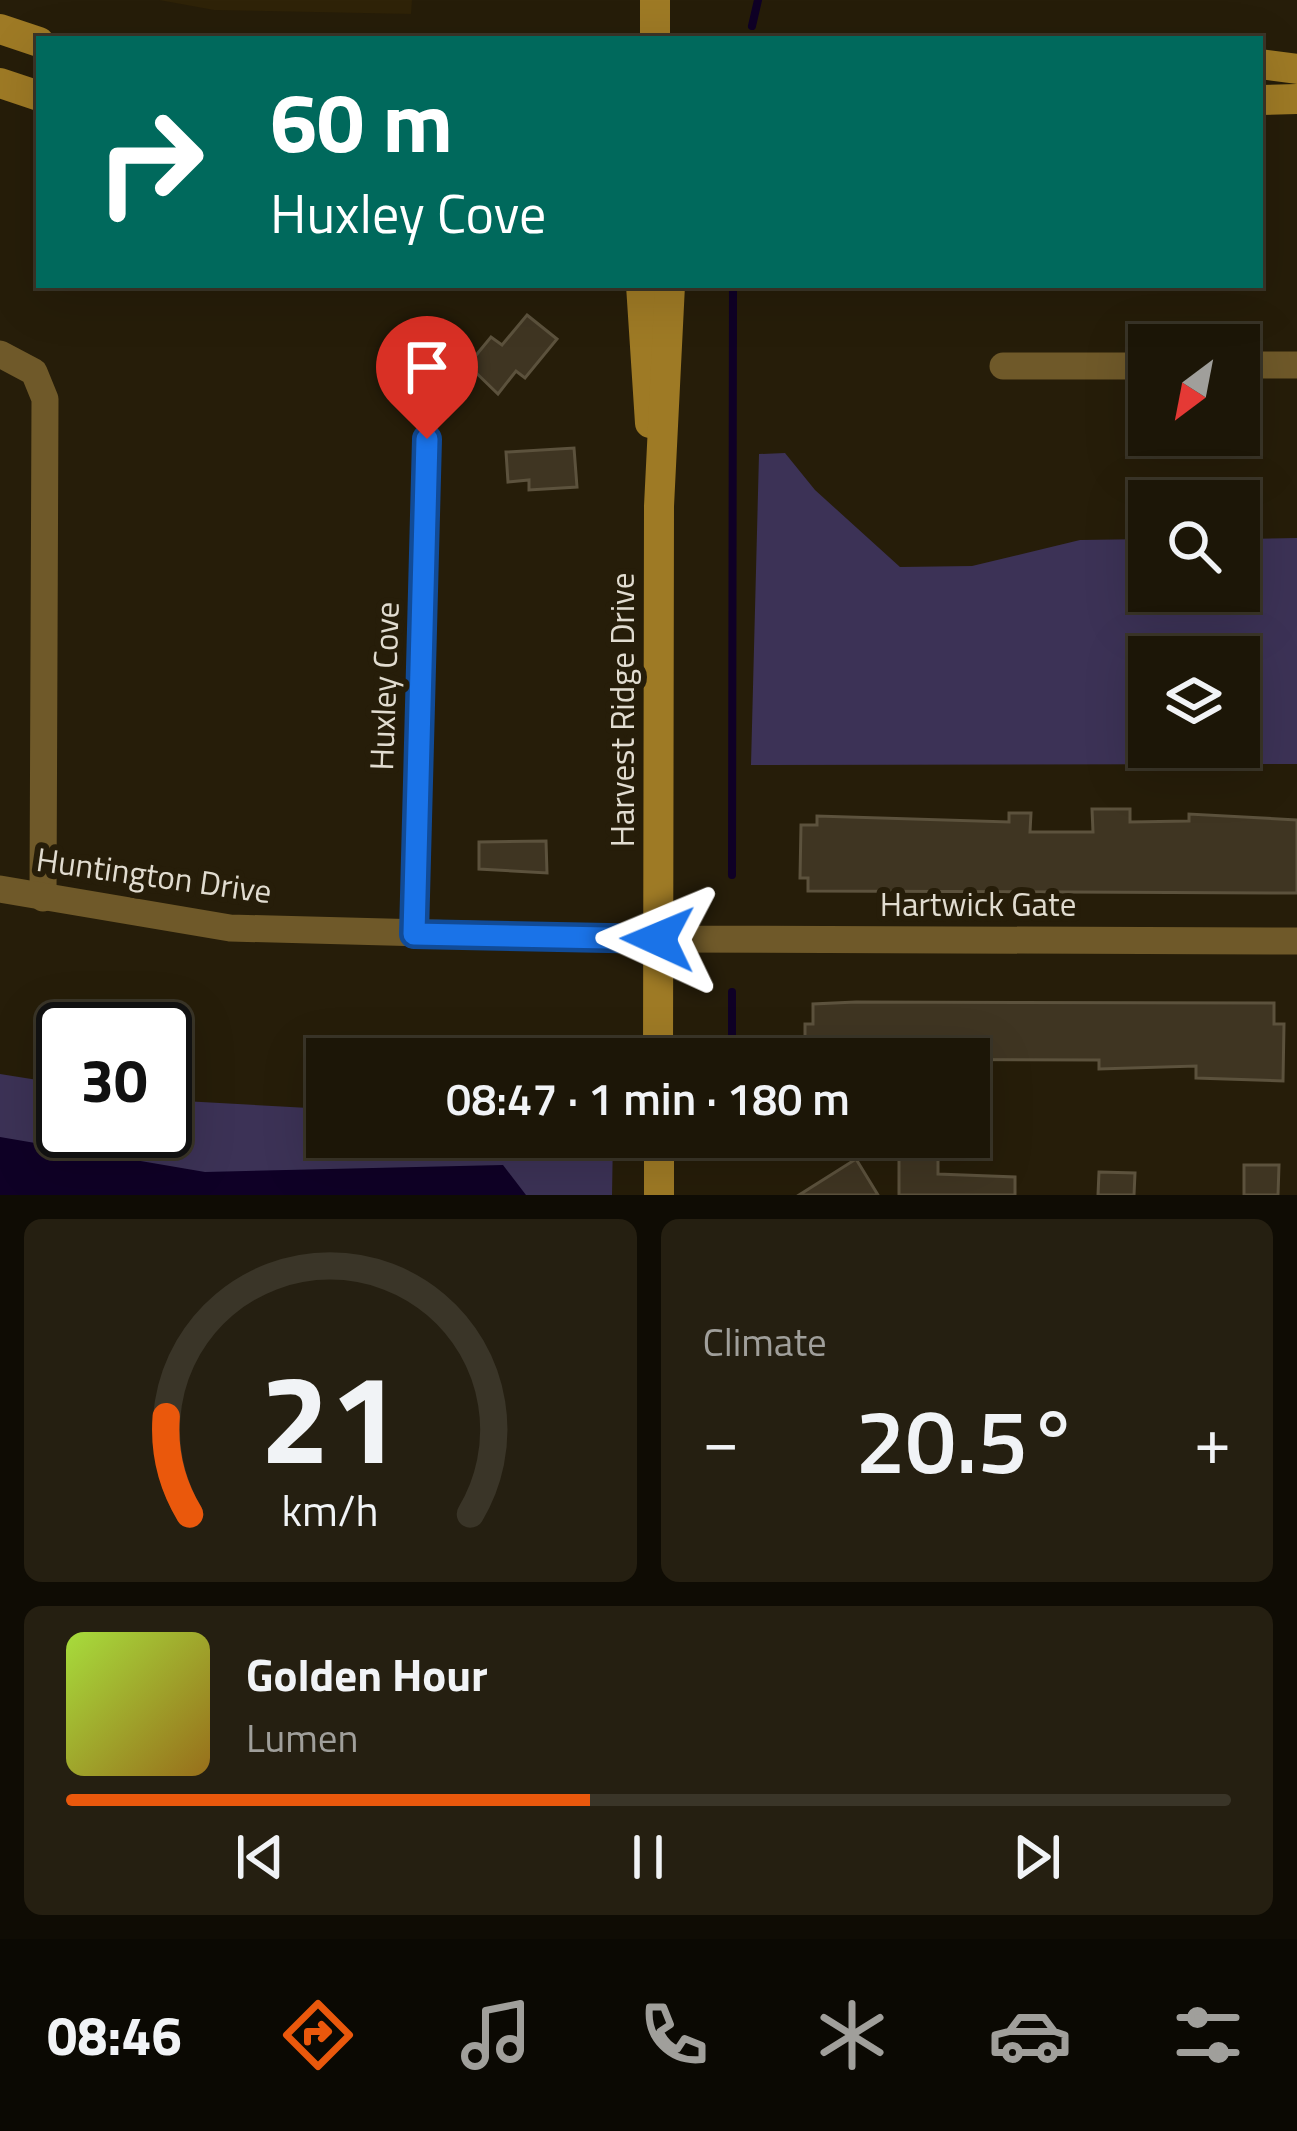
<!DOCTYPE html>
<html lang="en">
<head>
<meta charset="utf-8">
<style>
	body { margin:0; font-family:"Titillium Web",sans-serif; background:#251f11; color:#f1f3f6; height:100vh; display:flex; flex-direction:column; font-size:45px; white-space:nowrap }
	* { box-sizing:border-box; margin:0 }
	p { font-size:39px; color:#a09f9b }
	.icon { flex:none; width:66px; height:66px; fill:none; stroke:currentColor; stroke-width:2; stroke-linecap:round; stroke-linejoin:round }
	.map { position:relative; height:1195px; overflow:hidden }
	.drawer { display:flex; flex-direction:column; gap:24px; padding:24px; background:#0f0c04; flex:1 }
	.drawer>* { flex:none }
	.hud { position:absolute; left:36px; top:36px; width:1227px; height:252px; border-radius:0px; box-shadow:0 12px 48px #0002,0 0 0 3px #3a3528; background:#00695c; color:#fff; overflow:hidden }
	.needle { width:78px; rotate:212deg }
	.fabs { position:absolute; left:1128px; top:324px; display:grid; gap:24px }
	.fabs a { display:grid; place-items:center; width:132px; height:132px; border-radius:0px; background:#1c1607; box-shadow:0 12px 48px #0002,0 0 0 3px #3a3528; font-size:60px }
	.speed { position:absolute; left:36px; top:1002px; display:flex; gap:24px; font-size:60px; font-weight:700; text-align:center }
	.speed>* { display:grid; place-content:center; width:156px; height:156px; border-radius:50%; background:#1c1607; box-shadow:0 12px 48px #0002,0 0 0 3px #3a3528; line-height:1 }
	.speed .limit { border:6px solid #111; border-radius:18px; background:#fff; color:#111 }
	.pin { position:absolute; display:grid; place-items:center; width:102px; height:102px; color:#fff; margin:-123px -51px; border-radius:50% 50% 50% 0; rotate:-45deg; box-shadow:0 0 12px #0007 }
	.pin .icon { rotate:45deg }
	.me { position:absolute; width:132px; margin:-66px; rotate:271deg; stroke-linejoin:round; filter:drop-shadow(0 0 9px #0008) }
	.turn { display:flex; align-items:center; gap:42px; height:252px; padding:0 36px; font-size:54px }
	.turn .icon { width:156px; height:156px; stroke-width:2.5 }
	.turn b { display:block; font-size:84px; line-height:102px }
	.big { font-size:90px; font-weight:600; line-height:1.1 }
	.drawer .widget { flex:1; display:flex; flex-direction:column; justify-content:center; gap:18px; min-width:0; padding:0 42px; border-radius:18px; background:#251f11 }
	.drawer .dial { align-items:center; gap:0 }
	.dial svg { height:312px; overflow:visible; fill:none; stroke:#3a3528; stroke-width:7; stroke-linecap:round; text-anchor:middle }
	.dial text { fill:#f1f3f6; stroke:none }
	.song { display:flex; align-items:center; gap:36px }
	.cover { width:144px; height:144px; border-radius:18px; background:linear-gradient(135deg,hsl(80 70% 55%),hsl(40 70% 35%)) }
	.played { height:12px; border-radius:6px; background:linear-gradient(90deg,#ea580c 45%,#3a3528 45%) }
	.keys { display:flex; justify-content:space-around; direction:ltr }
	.heat { display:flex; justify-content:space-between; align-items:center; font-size:66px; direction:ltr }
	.drawer .tiles { flex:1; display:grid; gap:24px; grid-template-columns:1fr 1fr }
	.widget:last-child { grid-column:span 2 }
	.trip { position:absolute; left:306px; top:1038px; width:684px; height:120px; border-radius:0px; background:#1c1607; box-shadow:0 12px 48px #0002,0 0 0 3px #3a3528; font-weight:600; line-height:120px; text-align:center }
	.dock { display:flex; height:192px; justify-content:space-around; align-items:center; background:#0b0903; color:#a09f9b }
	.dock .icon { width:84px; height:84px }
	.dock .active { color:#ea580c }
	.dock b { font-size:54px; color:#f1f3f6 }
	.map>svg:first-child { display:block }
	.built { fill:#2f2308 }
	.green { fill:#3c3256; fill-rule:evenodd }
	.water { fill:#0f0026 }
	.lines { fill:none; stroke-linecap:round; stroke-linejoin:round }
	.stream { stroke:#0f0026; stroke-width:8 }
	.building { fill:#3f3522; stroke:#5c523d; stroke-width:3 }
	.street { stroke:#6f5929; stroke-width:27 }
	.secondary { stroke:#9e7a25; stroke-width:30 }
	.route-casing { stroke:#114b97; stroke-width:30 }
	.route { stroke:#1a73e8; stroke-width:21 }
	.labels { text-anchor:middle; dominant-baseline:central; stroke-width:12; stroke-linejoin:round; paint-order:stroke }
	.street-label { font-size:33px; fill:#e1dcd0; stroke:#261d09 }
</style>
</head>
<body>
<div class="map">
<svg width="1297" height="1195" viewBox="0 0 1297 1195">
	<rect width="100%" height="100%" fill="#261d09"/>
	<polygon class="built" points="159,0 412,0 411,14 214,10"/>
	<g class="green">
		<path d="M785 453 815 490 900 567 972 566 1080 540 1149 539V591H1239V539L1297 538V764L751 765 759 454ZM1149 657H1239V747H1149Z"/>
		<polygon points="0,1074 63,1084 63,1131 165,1131 165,1100 327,1109 327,1137 613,1137 612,1195 0,1195"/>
	</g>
	<polygon class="water" points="0,1137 205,1172 503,1165 526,1195 0,1195"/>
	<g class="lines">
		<g class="stream">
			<polyline points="752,26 758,0"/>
			<polyline points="732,875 733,285"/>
			<polyline points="732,992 732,1059"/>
		</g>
	</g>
	<g class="building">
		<polygon points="527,315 557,339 525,378 516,371 498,394 468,365 491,337 502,345"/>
		<polygon points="574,448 577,487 529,490 529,480 508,482 506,452"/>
		<polygon points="1092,809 1130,809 1130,822 1189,821 1189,814 1297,820 1297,893 808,891 808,878 800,878 801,825 817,825 817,816 1009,822 1009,813 1031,813 1030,832 1093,832"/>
		<polygon points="546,841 547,873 479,869 479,842"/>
		<polygon points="856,1002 1274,1003 1274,1024 1284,1024 1283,1081 1196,1078 1196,1066 1099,1069 1099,1060 805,1059 805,1024 813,1024 813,1004"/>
		<polygon points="899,1152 938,1152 938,1174 1015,1177 1015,1195 899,1195"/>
		<polygon points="856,1159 878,1195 799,1195"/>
		<polygon points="1244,1165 1279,1165 1278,1195 1244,1195"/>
		<polygon points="1099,1172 1135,1173 1134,1195 1098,1195"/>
	</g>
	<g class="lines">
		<g class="street">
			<polyline points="0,354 34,372 45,399 43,898"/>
			<polyline points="1239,365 1297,365"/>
			<polyline points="1003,366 1149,366"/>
			<polyline points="0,889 230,928 658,939 1297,941"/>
			<polyline points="414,935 427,439"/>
		</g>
		<g class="secondary">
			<polyline points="0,29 39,42"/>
			<polyline points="655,39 655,0"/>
			<polyline points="1260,64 1297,69"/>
			<polyline points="0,83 39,96"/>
			<polyline points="1260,100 1297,99"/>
			<polyline points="641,285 650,423"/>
			<polyline points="658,1059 659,506 670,285"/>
			<polyline points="659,1137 659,1195"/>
		</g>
	</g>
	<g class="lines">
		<defs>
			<polyline id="route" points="427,439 414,934 658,939"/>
		</defs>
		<use href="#route" class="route-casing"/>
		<use href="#route" class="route"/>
	</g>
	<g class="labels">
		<g class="street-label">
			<text transform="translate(384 686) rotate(-88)">Huxley Cove</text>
			<text transform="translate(622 710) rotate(-90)">Harvest Ridge Drive</text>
			<text transform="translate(154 875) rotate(8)">Huntington Drive</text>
			<text x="978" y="904">Hartwick Gate</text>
		</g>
	</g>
</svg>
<div class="fabs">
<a><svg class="needle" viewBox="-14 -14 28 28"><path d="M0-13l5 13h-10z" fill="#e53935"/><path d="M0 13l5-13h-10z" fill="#a09f9b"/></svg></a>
<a><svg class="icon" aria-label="search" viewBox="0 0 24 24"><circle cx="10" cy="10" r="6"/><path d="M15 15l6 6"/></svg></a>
<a><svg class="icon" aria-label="layers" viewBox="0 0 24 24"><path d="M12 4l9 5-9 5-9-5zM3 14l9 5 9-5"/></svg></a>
</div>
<div class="speed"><div class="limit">30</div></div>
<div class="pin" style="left:427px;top:439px;background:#d93025"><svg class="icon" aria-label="arrive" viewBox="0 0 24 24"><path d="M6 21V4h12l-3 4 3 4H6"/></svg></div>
<svg class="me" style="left:658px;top:939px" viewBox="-20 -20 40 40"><path d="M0-17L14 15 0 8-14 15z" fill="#1a73e8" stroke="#fff" stroke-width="4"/></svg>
<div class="trip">08:47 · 1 min · 180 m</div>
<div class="hud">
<div class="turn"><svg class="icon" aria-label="right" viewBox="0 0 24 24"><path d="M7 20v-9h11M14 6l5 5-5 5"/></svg><div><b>60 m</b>Huxley Cove</div></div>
</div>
</div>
<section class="drawer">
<div class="tiles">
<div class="widget dial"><svg viewBox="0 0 100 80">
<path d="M14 69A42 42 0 1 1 86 69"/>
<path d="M14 69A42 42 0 0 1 8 44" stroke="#ea580c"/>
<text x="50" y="56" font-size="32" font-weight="700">21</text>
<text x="50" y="72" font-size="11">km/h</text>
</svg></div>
<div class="widget"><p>Climate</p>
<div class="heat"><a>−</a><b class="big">20.5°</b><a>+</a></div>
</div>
<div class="widget">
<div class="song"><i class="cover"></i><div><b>Golden Hour</b><p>Lumen</p></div></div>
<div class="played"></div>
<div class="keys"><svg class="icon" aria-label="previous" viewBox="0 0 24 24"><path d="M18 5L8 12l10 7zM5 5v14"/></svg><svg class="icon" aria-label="pause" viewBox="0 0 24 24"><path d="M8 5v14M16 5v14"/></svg><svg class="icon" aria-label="next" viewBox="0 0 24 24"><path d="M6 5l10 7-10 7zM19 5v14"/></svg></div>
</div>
</div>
</section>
<nav class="dock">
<b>08:46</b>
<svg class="icon active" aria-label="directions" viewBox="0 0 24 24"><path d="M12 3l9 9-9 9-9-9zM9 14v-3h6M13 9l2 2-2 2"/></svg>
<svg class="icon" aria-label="music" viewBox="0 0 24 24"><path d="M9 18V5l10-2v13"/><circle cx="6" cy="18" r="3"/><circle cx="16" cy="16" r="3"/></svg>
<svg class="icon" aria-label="phone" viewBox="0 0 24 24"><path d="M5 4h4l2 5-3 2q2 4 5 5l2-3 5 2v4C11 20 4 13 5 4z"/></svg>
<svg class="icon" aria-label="climate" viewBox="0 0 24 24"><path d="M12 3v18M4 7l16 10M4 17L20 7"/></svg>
<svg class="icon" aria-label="car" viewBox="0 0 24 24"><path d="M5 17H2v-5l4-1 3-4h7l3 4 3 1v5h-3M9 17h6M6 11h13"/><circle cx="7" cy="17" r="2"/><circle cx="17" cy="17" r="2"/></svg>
<svg class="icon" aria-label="filters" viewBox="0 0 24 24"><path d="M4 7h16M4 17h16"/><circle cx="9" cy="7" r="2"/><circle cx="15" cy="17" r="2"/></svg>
</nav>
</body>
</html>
